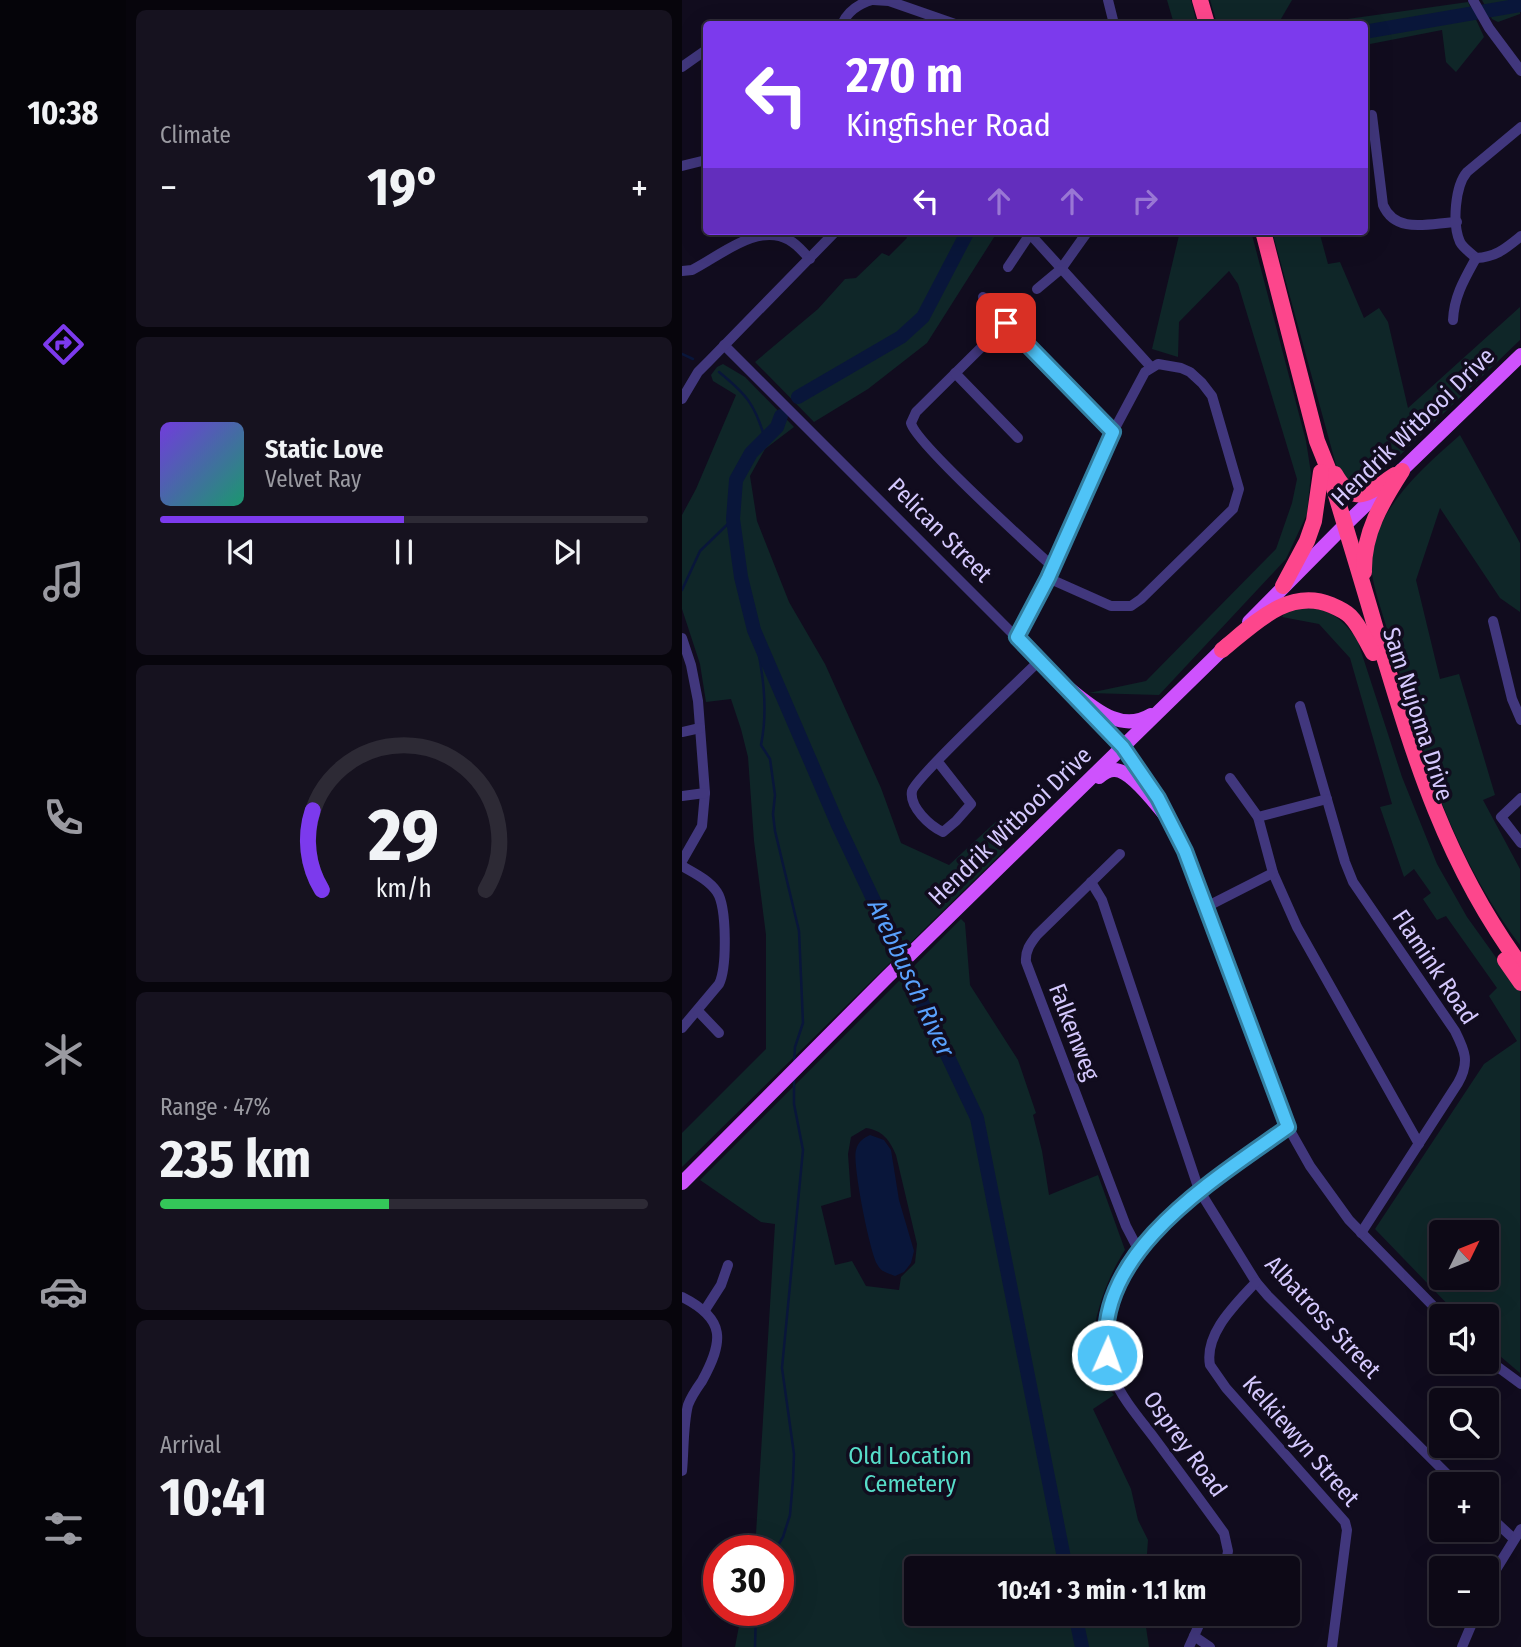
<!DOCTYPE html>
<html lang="en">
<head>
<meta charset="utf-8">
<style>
	body { margin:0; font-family:"Fira Sans Condensed",sans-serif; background:#16121f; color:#f1f3f6; height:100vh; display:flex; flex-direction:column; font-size:26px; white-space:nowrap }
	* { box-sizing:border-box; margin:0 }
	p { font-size:23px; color:#9a9aa1 }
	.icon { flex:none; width:38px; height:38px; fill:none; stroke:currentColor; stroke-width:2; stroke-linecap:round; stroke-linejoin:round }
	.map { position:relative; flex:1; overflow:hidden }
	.details { display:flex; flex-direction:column; gap:10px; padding:10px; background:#07050c; width:556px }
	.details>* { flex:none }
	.guide { position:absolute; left:21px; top:21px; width:665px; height:214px; border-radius:7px; box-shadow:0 7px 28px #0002,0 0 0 2px #2d2a35; background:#7c3aed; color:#fff; overflow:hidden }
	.needle { width:46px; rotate:47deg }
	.buttons { position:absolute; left:747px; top:1220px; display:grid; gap:14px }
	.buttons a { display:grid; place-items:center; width:70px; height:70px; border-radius:7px; background:#0d0916; box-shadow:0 7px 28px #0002,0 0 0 2px #2d2a35; font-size:35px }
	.speed { position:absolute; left:21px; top:1535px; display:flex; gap:14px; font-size:35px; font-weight:700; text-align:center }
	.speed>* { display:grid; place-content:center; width:91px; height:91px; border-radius:50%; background:#0d0916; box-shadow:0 7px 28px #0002,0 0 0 2px #2d2a35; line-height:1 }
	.speed .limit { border:10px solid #d22; background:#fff; color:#111 }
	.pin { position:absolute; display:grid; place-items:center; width:60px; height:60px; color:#fff; margin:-30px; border-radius:14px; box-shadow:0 4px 10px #0006 }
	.me { position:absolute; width:77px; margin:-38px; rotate:2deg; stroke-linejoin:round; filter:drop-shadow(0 0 5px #0008) }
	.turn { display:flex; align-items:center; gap:24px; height:147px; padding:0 28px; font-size:32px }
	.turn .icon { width:91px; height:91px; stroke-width:2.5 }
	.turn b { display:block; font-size:49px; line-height:60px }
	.lanes { display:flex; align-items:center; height:66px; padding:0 28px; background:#0003; justify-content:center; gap:35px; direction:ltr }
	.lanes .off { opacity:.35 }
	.big { font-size:52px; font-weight:700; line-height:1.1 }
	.details .card { flex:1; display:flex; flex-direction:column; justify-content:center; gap:10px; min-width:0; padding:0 24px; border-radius:10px; background:#16121f }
	.details .dial { align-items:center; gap:0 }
	.dial svg { height:182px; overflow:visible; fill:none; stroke:#2d2a35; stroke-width:7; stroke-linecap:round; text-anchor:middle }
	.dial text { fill:#f1f3f6; stroke:none }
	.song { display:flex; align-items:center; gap:21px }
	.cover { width:84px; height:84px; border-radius:10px; background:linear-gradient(135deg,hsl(260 70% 55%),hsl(160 70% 35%)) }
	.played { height:7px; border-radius:4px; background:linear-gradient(90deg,#7c3aed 50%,#2d2a35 50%) }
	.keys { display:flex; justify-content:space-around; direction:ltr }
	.heat { display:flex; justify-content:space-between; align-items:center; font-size:38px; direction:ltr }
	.charge { height:10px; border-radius:5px; background:linear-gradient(90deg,#34c759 47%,#2d2a35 0) }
	.trip { position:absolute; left:222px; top:1556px; width:396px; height:70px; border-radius:7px; background:#0d0916; box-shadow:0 7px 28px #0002,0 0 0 2px #2d2a35; font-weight:700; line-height:70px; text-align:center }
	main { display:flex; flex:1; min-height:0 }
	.dock { display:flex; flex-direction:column; width:126px; justify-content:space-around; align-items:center; background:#050409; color:#9a9aa1 }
	.dock .icon { width:49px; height:49px }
	.dock .active { color:#7c3aed }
	.dock b { font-size:32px; color:#f1f3f6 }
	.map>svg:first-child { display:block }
	.green { fill:#0f2628; fill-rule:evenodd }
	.water { fill:#09163a }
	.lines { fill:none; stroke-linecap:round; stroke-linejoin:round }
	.stream { stroke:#09163a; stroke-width:2.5 }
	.river { stroke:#09163a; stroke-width:14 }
	.minor { stroke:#41377d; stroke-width:10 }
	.major { stroke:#ce52fd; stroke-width:14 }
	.highway { stroke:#fd468c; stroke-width:16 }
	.route-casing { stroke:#337fa1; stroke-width:18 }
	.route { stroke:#4fc3f7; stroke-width:12 }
	.labels { text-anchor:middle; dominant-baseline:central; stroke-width:7; stroke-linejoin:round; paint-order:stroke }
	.street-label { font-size:24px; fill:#d5c9fe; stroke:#110c1e }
	.park-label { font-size:24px; fill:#57ddc9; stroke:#110c1e }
	.water-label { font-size:26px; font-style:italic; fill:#59a1fd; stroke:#110c1e }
</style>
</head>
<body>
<main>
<nav class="dock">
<b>10:38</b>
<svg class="icon active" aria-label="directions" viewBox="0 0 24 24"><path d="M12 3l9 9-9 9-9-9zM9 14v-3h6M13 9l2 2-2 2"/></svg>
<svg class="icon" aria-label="music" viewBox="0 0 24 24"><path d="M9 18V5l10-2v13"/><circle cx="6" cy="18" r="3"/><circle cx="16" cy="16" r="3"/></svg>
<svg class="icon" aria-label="phone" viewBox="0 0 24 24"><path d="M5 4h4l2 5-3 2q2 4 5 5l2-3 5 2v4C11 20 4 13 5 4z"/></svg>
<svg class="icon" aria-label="climate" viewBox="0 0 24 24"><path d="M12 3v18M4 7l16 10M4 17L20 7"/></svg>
<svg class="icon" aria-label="car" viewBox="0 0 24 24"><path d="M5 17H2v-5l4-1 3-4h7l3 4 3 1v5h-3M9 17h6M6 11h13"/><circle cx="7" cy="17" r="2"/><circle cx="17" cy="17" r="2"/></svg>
<svg class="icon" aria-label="filters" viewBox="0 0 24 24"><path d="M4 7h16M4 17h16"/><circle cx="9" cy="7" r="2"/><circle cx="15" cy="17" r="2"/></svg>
</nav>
<section class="details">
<div class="card"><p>Climate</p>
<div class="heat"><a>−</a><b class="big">19°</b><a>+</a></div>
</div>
<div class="card">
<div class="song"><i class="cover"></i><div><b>Static Love</b><p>Velvet Ray</p></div></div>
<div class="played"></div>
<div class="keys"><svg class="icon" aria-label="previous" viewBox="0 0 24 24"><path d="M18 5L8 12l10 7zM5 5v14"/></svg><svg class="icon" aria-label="pause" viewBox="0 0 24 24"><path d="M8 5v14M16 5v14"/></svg><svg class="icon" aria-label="next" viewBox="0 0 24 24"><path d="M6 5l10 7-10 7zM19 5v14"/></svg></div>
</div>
<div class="card dial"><svg viewBox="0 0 100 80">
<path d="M14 69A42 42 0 1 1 86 69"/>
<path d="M14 69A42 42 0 0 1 10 34" stroke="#7c3aed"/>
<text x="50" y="56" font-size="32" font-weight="700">29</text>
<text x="50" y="72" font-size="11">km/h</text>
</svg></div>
<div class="card"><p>Range · 47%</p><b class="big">235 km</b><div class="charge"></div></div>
<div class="card"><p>Arrival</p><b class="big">10:41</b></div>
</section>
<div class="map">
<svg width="839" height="1647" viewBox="0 0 839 1647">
	<rect width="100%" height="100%" fill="#110c1e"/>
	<g class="green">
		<polygon points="485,0 509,0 515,24 492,24"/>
		<polygon points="528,0 610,0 596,24 535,24"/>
		<polygon points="800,0 838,0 838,14 816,22 810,19"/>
		<polygon points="786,2 802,37 774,72 764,62 760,30 683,45 682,24 630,24"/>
		<polygon points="221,231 316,231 245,343 186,389 132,422 73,362 136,309 163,279 174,278 200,253 207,256 225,238"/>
		<polygon points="498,231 569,231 624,441 629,473 625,514 604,559 477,695 407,693 464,681 594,549 610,503 615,479 556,284 547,271 497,322 496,357 470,349"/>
		<path d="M590 231H637L646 264 658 262 682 318 697 308 706 322 726 408 838 307V340L689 483C670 490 663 481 654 465Z"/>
		<polygon points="41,364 63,377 112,427 83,449 68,476 75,521 107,602 143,664 199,788 219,843 267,865 320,816 322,851 0,1167 0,1133 84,1049 84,935 72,841 66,757 59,729 49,699 24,702 18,664 0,609 0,515 14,489 54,395 31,381 29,375 35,367"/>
		<path d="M778 435 838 543V612L818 598 758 508 734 580 758 679 777 674 813 795 801 800 838 869V945C768 852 739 750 708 639 703 620 688 580 689 562 692 509 742 467 778 435Z"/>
		<path d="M622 607C650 610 659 618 675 639L720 777 755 864 785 917 838 991V1373L805 1345V1316H777L693 1229 802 1064 835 1041 807 996 815 988 764 916 755 920 741 899 749 893 732 869 722 877 698 807 710 804 668 658 637 624 600 617 604 610ZM760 1232H805V1278H760Z"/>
		<path d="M279 919 283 923 288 985 336 1060 354 1113 351 1115 360 1151 367 1195 416 1175 443 1250C426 1276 410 1318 411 1349 412 1365 423 1383 432 1395L411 1409 449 1489 456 1520 466 1540 464 1568H234V1614H462L467 1647H53L60 1610H96V1550H73L93 1224 79 1222 18 1180ZM184 1128C201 1131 207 1139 214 1155L235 1244 233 1263 219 1277 217 1290 184 1286 170 1261 153 1265 139 1206 169 1197 166 1154 169 1137Z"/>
	</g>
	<path class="water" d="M188 1135 202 1140 209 1150 217 1200 232 1251 229 1263 222 1272 213 1276C205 1273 199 1272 195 1264 188 1252 170 1164 174 1150 176 1142 181 1138 188 1135Z"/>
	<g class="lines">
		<g class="stream">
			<polyline points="0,354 11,359"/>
			<path d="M37 372C64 394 73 404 83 439"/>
			<polyline points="0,590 18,551 51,519"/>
			<path d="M72 630C80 668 87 706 79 745L88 759 93 795 91 814 93 831 117 931 121 1023 113 1047 112 1063"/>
			<polyline points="93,1550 101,1537 108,1515 111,1480 112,1454 100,1368 121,1150 112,1104 112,1077"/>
			<polyline points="73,1647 74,1610"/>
		</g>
		<g class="river">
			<polyline points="682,32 839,5"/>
			<polyline points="116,397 219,337 241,317 286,231"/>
			<polyline points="99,416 95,427 69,453 54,480 51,519 59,577 72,630 156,825 295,1118 384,1568"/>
			<polyline points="393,1614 400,1647"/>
		</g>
		<g class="minor">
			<polyline points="191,0 207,1 273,24"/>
			<polyline points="426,0 432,24"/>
			<polyline points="791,0 807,28 839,71"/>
			<path d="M160 24C166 11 176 4 190 0"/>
			<polyline points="0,67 24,50"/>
			<path d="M690 115 701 205C714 235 748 223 775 222"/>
			<path d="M839 127 785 172C773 186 770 224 778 242 781 248 789 253 794 258 814 257 823 249 839 236"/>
			<polyline points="0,166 24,160"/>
			<polyline points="348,234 469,367"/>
			<polyline points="326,267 350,231"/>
			<path d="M0 271 10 270C38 256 76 222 107 240 115 244 121 252 128 259"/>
			<polyline points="355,289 379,269 406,231"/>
			<polyline points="301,297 431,432"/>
			<path d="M771 320C772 296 783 278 794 258"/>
			<path d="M324 323 234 412 229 423C233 442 349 547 371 567"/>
			<polyline points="42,345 386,689"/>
			<polyline points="273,373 336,438"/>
			<polyline points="0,399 16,372 27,361 154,231"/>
			<polyline points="811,621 830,699 839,720"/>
			<polyline points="335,637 366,578 431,432 463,372 476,364 499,368 508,372 520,383 530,396 557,489 551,509 459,599 449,606 429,606 366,578"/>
			<polyline points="0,638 9,665 16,701 23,793 20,826 0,861"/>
			<polyline points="402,706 452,761 495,832 606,1127 628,1166 667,1220 761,1316"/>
			<path d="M618 706 663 862 671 882 773 1031C783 1051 788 1062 776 1083L679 1233"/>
			<polyline points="0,732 18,728"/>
			<path d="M256 762 289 804 274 821 261 832C248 826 227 807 230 791 233 778 341 677 358 660"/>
			<polyline points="548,778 576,817 591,873 615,927 737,1144"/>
			<polyline points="0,796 23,793"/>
			<polyline points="839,798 819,817 839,843"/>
			<polyline points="576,817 645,799"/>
			<path d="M438 854 355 935C348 944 343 951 344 962L444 1226 457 1251"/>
			<path d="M0 866C12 873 27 880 35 892 45 907 45 968 37 984L0 1028"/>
			<polyline points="409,882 420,900 517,1190 574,1282 586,1296 775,1484"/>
			<polyline points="524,907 591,873"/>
			<polyline points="16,1011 37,1033"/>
			<path d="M574 1282C555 1303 522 1333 528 1365L544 1388 663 1522 665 1530 650 1647"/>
			<path d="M0 1297C44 1319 42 1341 20 1381 15 1388 9 1397 6 1405 1 1425 2 1450 0 1471"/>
			<polyline points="23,1310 39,1285 46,1265"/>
			<polyline points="805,1359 839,1384"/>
			<polyline points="805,1514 832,1539"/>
			<path d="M543 1568 546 1551 542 1533C519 1501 496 1470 473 1439 458 1419 441 1400 431 1377 422 1357 423 1336 428 1315 448 1226 537 1176 606 1127"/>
			<polyline points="805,1588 813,1571 839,1529"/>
			<polyline points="512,1636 528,1647"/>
			<polyline points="507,1647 522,1614"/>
			<polyline points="780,1647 794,1614"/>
		</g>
		<g class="major">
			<polyline points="567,622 663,525 839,355"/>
			<path d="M382 685C408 704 436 735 469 715"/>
			<path d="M417 777C422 773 426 770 432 770 449 769 474 805 485 817"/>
			<polyline points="0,1183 204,978 546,644"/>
		</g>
		<g class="highway">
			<polyline points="518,0 525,24"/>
			<path d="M581 231 635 441 647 471C663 527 681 583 697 640 733 760 763 862 839 966"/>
			<path d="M653 474C673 509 687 492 713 475"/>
			<path d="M682 572C681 533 700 502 720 471"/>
			<polyline points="601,586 625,541 632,521 639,472"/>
			<path d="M540 650C571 625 606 587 649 605 656 608 663 611 668 616 678 626 684 641 691 653"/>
			<polyline points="823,960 839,983"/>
		</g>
	</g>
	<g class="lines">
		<defs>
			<path id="route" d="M324 323 431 432 366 578 335 637 441 747 476 798 503 851 606 1127C535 1178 410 1252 425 1355"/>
		</defs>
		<use href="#route" class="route-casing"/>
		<use href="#route" class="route"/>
	</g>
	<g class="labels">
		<g class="street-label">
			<text transform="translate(731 427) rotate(-44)">Hendrik Witbooi Drive</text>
			<text transform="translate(258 530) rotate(45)">Pelican Street</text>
			<text transform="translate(736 714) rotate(72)">Sam Nujoma Drive</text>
			<text transform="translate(328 826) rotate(-44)">Hendrik Witbooi Drive</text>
			<text transform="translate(753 967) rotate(56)">Flamink Road</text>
			<text transform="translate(392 1032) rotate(69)">Falkenweg</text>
			<text transform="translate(641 1317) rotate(47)">Albatross Street</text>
			<text transform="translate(619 1441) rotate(49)">Kelkiewyn Street</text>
			<text transform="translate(503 1444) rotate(54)">Osprey Road</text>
		</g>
		<g class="park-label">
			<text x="228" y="1456">Old Location<tspan x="228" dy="28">Cemetery</tspan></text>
		</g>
		<g class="water-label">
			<text transform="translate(229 978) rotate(65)">Arebbusch River</text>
		</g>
	</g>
</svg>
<div class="buttons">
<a><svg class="needle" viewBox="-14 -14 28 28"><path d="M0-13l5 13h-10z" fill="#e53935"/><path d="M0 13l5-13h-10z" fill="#9a9aa1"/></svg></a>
<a><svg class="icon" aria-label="sound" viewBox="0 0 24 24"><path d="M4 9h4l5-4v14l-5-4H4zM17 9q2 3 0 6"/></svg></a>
<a><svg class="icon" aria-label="search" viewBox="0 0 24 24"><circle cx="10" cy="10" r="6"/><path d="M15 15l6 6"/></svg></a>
<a>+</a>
<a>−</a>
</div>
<div class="speed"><div class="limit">30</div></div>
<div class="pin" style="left:324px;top:323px;background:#d93025"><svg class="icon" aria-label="arrive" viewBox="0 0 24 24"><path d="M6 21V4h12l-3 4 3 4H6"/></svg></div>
<svg class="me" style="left:425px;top:1355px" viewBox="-20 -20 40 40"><circle r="17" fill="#4fc3f7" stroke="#fff" stroke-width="3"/><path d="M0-11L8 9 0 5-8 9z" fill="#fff"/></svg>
<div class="trip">10:41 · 3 min · 1.1 km</div>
<div class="guide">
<div class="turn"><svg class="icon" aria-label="left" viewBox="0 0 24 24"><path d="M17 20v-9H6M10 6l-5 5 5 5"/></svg><div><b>270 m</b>Kingfisher Road</div></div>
<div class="lanes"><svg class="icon" aria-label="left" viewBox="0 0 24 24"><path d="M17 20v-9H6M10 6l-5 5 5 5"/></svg><svg class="icon off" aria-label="ahead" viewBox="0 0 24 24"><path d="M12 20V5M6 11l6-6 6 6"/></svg><svg class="icon off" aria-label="ahead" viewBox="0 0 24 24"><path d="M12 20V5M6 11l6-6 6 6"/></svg><svg class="icon off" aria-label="right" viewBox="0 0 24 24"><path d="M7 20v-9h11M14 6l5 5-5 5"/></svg></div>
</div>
</div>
</main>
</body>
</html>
